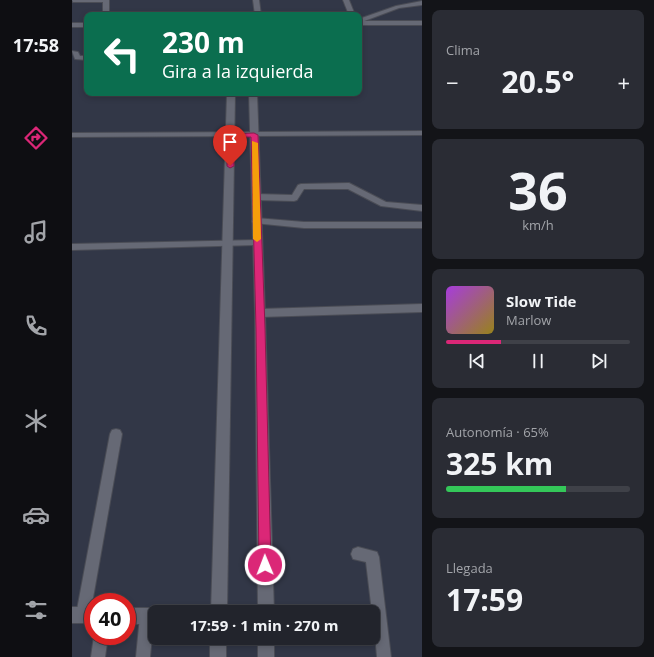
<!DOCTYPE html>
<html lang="es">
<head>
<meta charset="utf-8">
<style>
	body { margin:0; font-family:"Open Sans",sans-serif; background:#2a2c34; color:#f1f3f6; height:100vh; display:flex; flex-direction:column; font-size:15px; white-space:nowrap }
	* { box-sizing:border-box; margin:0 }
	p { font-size:13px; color:#a2a4a9 }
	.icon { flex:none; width:22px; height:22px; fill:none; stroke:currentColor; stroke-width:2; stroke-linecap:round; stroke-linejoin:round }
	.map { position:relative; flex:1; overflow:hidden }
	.details { display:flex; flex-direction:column; gap:10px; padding:10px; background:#131418; width:232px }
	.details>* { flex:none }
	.top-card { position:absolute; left:12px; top:12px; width:278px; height:84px; border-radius:8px; box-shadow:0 2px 6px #0003,0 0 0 1px #3f4148; background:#0b6e4f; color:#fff; overflow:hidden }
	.speed { position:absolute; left:12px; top:593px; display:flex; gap:8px; font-size:20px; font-weight:700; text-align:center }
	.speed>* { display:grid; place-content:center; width:52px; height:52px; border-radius:50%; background:#22242c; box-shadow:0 2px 6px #0003,0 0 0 1px #3f4148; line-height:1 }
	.speed .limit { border:6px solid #d22; background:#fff; color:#111 }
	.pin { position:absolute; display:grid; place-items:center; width:34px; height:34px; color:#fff; margin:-41px -17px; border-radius:50% 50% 50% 0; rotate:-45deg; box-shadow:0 0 4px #0007 }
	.pin .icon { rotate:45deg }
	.me { position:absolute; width:44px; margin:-22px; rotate:359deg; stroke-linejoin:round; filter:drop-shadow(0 0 3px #0008) }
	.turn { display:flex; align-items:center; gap:14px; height:84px; padding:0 12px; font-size:18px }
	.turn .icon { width:52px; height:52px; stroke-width:2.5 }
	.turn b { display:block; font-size:28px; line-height:34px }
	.big { font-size:30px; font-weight:700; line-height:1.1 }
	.details .card { flex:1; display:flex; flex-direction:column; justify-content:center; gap:6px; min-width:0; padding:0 14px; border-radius:8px; background:#2a2c34 }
	.details .dial { align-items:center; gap:0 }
	.dial b { font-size:52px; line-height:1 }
	.song { display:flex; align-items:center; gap:12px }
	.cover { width:48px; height:48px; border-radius:6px; background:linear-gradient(135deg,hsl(280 70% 55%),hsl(50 70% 35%)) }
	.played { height:4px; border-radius:2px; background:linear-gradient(90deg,#db2777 30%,#3f4148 30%) }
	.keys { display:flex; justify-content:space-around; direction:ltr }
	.heat { display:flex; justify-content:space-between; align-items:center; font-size:22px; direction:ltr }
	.charge { height:6px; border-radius:3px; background:linear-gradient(90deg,#34c759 65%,#3f4148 0) }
	.trip { position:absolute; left:76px; top:605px; width:232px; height:40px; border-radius:8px; background:#22242c; box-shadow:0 2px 6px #0003,0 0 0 1px #3f4148; font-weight:700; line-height:40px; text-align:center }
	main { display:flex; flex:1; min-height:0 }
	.dock { display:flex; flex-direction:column; width:72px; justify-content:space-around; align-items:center; background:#0e0e12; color:#a2a4a9 }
	.dock .icon { width:28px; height:28px }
	.dock .active { color:#db2777 }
	.dock b { font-size:18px; color:#f1f3f6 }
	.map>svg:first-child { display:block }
	.built { fill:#323747; fill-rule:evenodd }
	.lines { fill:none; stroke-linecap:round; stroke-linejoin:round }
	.service-casing { stroke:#4a4c55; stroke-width:2 }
	.minor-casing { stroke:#4a4c55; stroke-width:2 }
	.tertiary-casing { stroke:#4a4c55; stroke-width:2 }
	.service { fill:#666975; fill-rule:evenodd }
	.minor { fill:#666975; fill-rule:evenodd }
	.tertiary { fill:#666975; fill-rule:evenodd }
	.route { fill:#db2777; stroke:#8e194d }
	.slow { fill:#f59e0b }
</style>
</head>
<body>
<main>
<nav class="dock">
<b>17:58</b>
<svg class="icon active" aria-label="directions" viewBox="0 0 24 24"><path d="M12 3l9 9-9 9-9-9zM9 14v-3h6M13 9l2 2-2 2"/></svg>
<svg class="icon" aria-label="music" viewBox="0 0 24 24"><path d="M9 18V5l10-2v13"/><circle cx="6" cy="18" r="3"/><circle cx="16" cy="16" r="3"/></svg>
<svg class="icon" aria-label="phone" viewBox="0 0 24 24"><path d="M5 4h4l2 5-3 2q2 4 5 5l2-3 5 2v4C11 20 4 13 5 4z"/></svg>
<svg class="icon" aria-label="climate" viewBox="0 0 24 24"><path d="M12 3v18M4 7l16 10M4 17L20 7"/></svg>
<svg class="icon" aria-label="car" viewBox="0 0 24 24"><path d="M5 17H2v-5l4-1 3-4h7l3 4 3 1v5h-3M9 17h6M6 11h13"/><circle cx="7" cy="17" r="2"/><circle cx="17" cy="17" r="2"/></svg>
<svg class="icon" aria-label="filters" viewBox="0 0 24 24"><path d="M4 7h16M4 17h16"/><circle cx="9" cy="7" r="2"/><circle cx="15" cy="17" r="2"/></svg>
</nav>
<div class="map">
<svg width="350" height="657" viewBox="0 0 350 657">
	<rect width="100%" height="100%" fill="#2d303a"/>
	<path class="built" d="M0 0H350V657H0ZM15 15H287V93H15ZM21 602H55V636H21ZM83 612H301V638H83Z"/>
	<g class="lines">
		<defs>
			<g id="service">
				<polygon points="0,0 37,0 34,2 1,2"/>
				<polygon points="181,0 187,0 189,15 183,15"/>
				<polygon points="350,1 350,5 327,8 287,23 287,19 324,6"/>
				<polygon points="0,51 6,52 8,56 15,56 15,60 3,59"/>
				<polygon points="287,51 290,53 290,58 287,59"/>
				<polygon points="277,183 314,202 350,205 350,211 309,206 276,189 232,189 225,200 222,201 184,200 180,197 184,194 220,195 226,185 229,184"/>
				<polygon points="184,218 232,222 350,222 350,228 232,228 181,223 180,221"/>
				<polygon points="44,429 48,430 50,434 18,615 16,620 11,622 6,620 4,615 38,434 40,430"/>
				<polygon points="286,547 305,552 307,557 319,657 305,657 301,612 300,612 294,562 281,559 279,554 281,549"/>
				<polygon points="75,609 80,611 82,616 78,657 64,657 68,616 70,611"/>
				<polygon points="22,636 36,636 33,657 19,657"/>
			</g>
			<g id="minor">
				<rect x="31" y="0" width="6" height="15"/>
				<polygon points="271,0 277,0 283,15 277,15"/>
				<rect x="287" y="21" width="63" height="4"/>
				<rect x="0" y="23" width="15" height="4"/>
				<polygon points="350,131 350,135 0,137 0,133"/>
				<polygon points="185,240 188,241 190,243 188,245 0,250 0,244"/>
				<polygon points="350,304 350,312 188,317 184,316 183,313 184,310 188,309"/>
				<rect x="0" y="607" width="21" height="16"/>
				<polygon points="55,608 83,608 89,612 83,612 83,624 55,624"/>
			</g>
			<g id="tertiary">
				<polygon points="155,93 163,93 155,612 139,612"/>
				<polygon points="177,93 185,93 193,313 202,612 186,612 183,313"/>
				<rect x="138" y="638" width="16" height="19"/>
				<rect x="186" y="638" width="16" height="19"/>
			</g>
		</defs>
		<use href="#service" class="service-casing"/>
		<use href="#minor" class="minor-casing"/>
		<use href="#tertiary" class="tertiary-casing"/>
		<use href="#service" class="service"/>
		<use href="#minor" class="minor"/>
		<use href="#tertiary" class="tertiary"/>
	</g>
	<polygon class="route" points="182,133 186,135 193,328 199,565 197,569 193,571 189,569 187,565 184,328 179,137 162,137 162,166 158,168 155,166 156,134"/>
	<polygon class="slow" points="180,141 186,143 189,239 185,242 181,239"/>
</svg>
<div class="speed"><div class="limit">40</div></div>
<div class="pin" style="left:158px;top:166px;background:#d93025"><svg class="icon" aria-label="arrive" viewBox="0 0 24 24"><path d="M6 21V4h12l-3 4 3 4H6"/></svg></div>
<svg class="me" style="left:193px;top:565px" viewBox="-20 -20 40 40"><circle r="17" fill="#db2777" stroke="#fff" stroke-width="3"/><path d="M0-11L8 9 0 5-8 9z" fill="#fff"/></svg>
<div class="trip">17:59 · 1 min · 270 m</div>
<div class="top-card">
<div class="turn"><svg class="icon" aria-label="left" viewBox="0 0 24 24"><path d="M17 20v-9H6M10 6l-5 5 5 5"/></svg><div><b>230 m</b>Gira a la izquierda</div></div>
</div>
</div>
<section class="details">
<div class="card"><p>Clima</p>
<div class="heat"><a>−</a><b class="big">20.5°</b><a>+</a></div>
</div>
<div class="card dial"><b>36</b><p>km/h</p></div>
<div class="card">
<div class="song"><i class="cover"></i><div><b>Slow Tide</b><p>Marlow</p></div></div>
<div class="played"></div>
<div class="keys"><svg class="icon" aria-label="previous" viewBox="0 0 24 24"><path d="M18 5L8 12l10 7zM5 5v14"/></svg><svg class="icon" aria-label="pause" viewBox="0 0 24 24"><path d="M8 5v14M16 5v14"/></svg><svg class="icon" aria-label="next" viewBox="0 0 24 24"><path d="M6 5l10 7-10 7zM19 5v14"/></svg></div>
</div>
<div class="card"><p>Autonomía · 65%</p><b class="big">325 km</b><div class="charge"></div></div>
<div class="card"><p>Llegada</p><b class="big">17:59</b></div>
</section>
</main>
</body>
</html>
